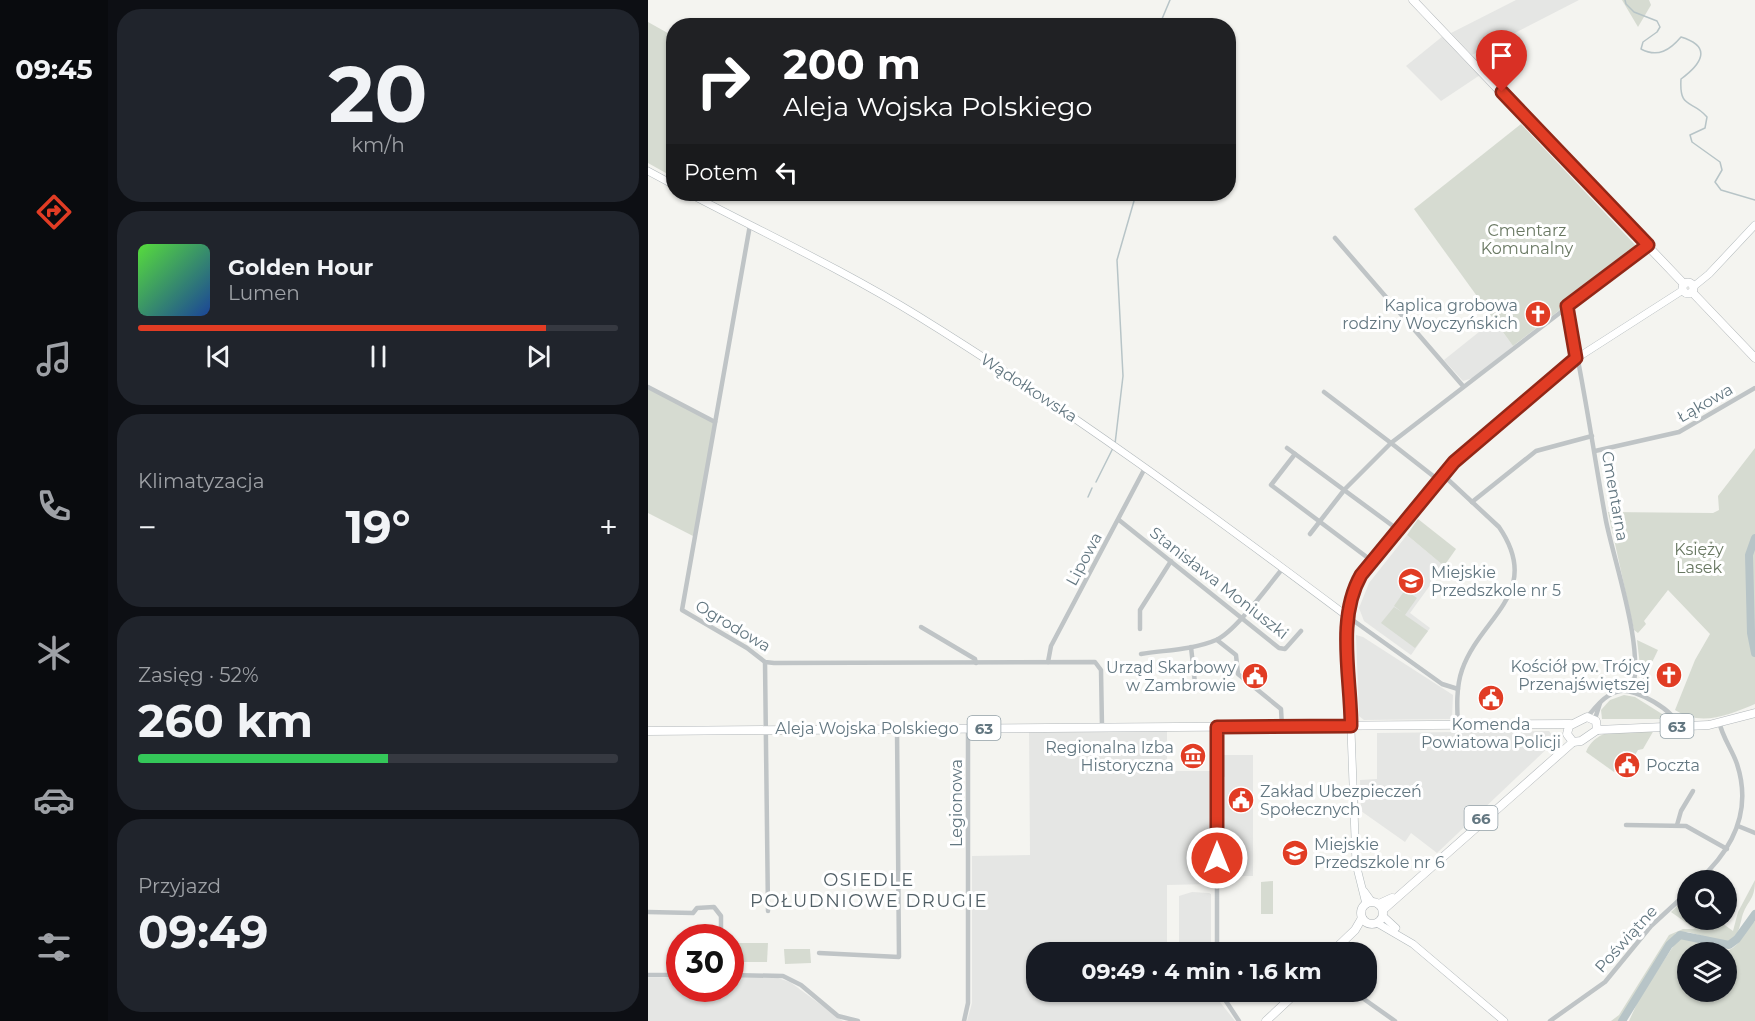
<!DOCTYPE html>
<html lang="pl">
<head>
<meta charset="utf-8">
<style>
	body { margin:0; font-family:Montserrat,sans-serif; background:#20242c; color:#f1f3f6; height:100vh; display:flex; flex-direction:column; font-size:22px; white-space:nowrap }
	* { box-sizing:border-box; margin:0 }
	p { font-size:20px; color:#9ea1a6 }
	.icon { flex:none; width:33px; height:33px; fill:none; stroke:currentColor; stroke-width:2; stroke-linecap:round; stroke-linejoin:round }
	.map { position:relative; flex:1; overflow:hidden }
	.side { display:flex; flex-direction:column; gap:9px; padding:9px; background:#0d0f14; width:540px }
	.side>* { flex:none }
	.hud { position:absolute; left:18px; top:18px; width:570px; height:183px; border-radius:24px; box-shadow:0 2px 4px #0004; background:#202124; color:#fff; overflow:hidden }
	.fabs { position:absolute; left:1029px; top:870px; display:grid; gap:12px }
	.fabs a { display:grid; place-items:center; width:60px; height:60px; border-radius:50%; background:#171b24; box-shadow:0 2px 4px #0004; font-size:30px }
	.speed { position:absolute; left:18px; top:924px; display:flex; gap:12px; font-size:30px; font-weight:700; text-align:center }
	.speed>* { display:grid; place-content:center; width:78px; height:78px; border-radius:50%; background:#171b24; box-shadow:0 2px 4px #0004; line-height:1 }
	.speed .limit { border:9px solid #d22; background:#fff; color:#111 }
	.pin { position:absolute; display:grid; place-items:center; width:51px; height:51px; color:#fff; margin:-62px -26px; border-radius:50% 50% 50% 0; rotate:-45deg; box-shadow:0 0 6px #0007 }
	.pin .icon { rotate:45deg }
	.me { position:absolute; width:66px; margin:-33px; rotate:0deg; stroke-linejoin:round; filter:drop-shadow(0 0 4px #0008) }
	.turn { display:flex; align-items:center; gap:21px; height:126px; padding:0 18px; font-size:27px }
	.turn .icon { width:78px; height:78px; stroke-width:2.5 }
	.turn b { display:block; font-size:42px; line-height:51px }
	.then { display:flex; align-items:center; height:57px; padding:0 18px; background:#0003; gap:12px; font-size:22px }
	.big { font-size:45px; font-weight:700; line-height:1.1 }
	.side .widget { flex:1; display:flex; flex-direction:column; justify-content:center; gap:9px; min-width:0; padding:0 21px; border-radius:24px; background:#20242c }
	.side .dial { align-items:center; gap:0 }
	.dial b { font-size:78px; line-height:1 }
	.song { display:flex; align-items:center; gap:18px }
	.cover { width:72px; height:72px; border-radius:9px; background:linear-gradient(135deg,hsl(110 70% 55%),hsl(220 70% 35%)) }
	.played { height:6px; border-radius:3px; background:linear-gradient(90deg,#e13c24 85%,#363941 85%) }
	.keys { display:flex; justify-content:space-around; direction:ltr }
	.heat { display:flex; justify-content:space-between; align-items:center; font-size:33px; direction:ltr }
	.charge { height:9px; border-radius:4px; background:linear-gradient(90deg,#34c759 52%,#363941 0) }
	.trip { position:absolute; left:378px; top:942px; width:351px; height:60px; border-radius:24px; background:#171b24; box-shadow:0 2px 4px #0004; font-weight:700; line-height:60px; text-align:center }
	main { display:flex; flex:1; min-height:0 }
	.dock { display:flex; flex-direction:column; width:108px; justify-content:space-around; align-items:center; background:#090b0e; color:#9ea1a6 }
	.dock .icon { width:42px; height:42px }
	.dock .active { color:#e13c24 }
	.dock b { font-size:27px; color:#f1f3f6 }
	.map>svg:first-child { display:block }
	.built { fill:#e5e6e4 }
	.green { fill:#d6dbd1; fill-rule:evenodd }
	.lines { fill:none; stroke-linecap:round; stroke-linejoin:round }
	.stream { stroke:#b7c4c7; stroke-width:1.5 }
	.river { stroke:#b7c4c7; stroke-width:8 }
	.secondary-casing { stroke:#b1b8bb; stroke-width:8 }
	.primary-casing { stroke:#b2b7ba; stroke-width:9 }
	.street { stroke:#bfc4c6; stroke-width:4.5 }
	.secondary { stroke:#fff; stroke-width:7 }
	.primary { stroke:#fff; stroke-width:8 }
	.route-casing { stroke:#922717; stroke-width:15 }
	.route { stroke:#e13c24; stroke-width:10 }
	.labels { text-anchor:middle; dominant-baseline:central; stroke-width:6; stroke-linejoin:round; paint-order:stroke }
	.shield { fill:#fff; stroke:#92a0a7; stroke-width:1.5 }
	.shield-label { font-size:15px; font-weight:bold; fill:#637781 }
	.park-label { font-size:16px; fill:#697862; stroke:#fff }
	.poi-label { font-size:16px; fill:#637781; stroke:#fff; text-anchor:end }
	.street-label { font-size:16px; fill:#637781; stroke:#fff }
	.neighbourhood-label { font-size:18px; letter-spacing:1.5px; fill:#515f66; stroke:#fff }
</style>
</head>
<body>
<main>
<nav class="dock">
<b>09:45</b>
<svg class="icon active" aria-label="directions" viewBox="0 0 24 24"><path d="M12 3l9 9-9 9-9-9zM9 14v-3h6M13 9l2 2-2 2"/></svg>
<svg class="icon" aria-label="music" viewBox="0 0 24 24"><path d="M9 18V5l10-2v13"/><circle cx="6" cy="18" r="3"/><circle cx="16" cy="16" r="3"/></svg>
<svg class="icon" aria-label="phone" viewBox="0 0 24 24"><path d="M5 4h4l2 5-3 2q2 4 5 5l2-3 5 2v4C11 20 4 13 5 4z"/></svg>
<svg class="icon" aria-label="climate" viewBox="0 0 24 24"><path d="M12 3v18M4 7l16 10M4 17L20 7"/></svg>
<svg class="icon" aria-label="car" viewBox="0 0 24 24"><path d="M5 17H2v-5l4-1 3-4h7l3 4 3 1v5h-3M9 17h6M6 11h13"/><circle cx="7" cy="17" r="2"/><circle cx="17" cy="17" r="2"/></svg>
<svg class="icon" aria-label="filters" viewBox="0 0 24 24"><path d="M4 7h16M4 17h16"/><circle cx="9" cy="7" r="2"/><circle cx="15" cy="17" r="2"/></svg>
</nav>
<section class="side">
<div class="widget dial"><b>20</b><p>km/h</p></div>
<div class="widget">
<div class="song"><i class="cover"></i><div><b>Golden Hour</b><p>Lumen</p></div></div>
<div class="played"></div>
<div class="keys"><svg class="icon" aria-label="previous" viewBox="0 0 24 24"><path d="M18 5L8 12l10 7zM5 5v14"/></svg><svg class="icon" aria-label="pause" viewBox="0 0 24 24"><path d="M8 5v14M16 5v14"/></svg><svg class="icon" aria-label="next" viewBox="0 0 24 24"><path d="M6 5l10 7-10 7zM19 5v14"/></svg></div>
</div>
<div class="widget"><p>Klimatyzacja</p>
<div class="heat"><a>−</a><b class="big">19°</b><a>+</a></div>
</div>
<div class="widget"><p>Zasięg · 52%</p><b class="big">260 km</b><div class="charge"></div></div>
<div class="widget"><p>Przyjazd</p><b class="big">09:49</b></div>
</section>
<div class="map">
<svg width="1107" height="1021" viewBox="0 0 1107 1021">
	<rect width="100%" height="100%" fill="#f4f4f0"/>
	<g class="built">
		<polygon points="868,0 931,0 824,55 803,33"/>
		<polygon points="795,36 832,75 793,101 758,66"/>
		<polygon points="846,320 865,346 828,377 815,381 796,360"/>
		<polygon points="759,535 796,566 762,613 782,628 763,655 716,621 711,608 721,583"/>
		<polygon points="708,635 715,637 805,695 804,719 716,720 711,716"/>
		<polygon points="381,731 519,731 519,760 526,761 526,771 563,771 562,884 519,885 519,946 531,946 531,896 544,892 561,893 563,894 563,952 388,952 388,992 564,992 587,1021 319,1021 324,1003 324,856 382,855"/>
		<polygon points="901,731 908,740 905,743 789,853 763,833 757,842 713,811 712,780 729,779 729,733"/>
		<polygon points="572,755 605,755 605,876 573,876 577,869 577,777 573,775"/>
		<polygon points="83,977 130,978 142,982 195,1021 0,1021 0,978 31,978 32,988 82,988"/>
	</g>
	<g class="green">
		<polygon points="974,0 1001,0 1003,5 990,27"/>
		<polygon points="0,22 25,36 25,83 20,93 25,96 25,177 0,163"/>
		<polygon points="873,124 991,249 865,346 766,209"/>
		<polygon points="0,388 67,422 47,537 0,513"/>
		<path d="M1107 448V704C1080 715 1053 727 1027 710L1047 660 1062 634 1020 590 996 621 998 624 990 633 986 630 960 512 1065 513 1071 510 1070 496Z"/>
		<polygon points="770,519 808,549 796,566 759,535"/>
		<polygon points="757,590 769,598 757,615 780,631 767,648 733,623 746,607 754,612 746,606"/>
		<polygon points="989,640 1010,650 994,683"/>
		<polygon points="976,695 987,697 1022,719 954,719 953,710 962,700"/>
		<path d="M1006 730 995 749 990 750 987 755 975 751 966 772 938 752C949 725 982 731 1006 730Z"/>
		<path d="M1107 880C1107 901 1099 900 1094 917 1091 929 1091 934 1080 943L1040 932 1028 933 970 1021H963L971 1015 1021 935 1035 929H1047L1023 912 1039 897 1040 920H1070L1085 931 1090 912Z"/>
		<polygon points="625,881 625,914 613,914 613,882"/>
		<path d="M1107 921V1021H981L992 997 1030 939 1039 938 1081 950C1094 944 1096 930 1107 921ZM1040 952H1078V992H1040Z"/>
		<polygon points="83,943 120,943 119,962 83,962"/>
		<polygon points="162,949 163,963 137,964 136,949"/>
	</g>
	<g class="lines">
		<g class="stream">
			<path d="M977 0 978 4 986 12 1009 21 1012 27 1009 32 995 42 993 49C1010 58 1022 50 1033 37 1066 47 1052 65 1033 79 1031 110 1044 99 1059 117L1057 128 1042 135 1044 142 1072 162 1074 170 1067 182 1073 190 1107 200"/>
			<polyline points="511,26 522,0"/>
			<polyline points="467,444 475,376 469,260 488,194"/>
			<polyline points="448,482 465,448"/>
			<polyline points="440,497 444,488"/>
		</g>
		<g class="river">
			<polyline points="1107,538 1101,555 1103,633 1107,653"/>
			<polyline points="974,1021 1021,945 1032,935 1081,945 1089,939 1107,914"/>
		</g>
		<defs>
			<g id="secondary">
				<polyline points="0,171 26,185"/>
				<path d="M42 194C118 234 197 271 270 316 419 408 560 512 699 616"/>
				<polyline points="1045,287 1061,274 1107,225"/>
				<polyline points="716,891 724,902"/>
				<polyline points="718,904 708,864 699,623 702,601 713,575 806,462 929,358 1035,290"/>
				<polyline points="735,916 748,928"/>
				<polyline points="729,923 765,944 856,1021"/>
			</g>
			<g id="primary">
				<polyline points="765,0 1036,284"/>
				<circle cx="1040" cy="288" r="5.5"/>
				<polyline points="1044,292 1107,358"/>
				<polygon points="939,717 948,721 949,730 933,741 925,742 919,734 921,726"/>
				<polyline points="949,730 1061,725 1107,713"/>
				<polyline points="0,731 922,724"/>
				<circle cx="724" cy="913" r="11"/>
				<polyline points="731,904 744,898"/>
				<polyline points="735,910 925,742"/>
				<polyline points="684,952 707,930 714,918"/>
				<polyline points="618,1021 649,992"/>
			</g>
		</defs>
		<use href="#secondary" class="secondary-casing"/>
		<use href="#primary" class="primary-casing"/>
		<g class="street">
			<polyline points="102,225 34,610 99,648 117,662 126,663 447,662 453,670 454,727"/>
			<polyline points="687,238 815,386"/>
			<path d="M919 306C935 377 945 450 958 521 967 565 997 650 984 691"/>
			<polyline points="0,387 67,422"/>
			<polyline points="639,448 749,529"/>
			<polyline points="947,451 1031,432 1107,388"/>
			<polyline points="647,454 623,485 724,561"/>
			<path d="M794 474 851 527C896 593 832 617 814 670 808 687 809 708 810 725"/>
			<polyline points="789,479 743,443 1000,245"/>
			<polyline points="824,502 888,451 944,436"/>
			<polyline points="471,520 631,648 637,649 653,631"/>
			<polyline points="662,534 697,489 743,443 676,392"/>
			<polyline points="699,616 794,684 810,689"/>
			<polyline points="273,627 327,659 328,663"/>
			<polyline points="492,629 492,610 523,561"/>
			<polyline points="569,640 588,655 590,674 633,709 634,727"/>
			<path d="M493 654C517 650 545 650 568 640 587 632 620 586 635 568"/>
			<polyline points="117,662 120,911"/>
			<polyline points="400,662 403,646 497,468"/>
			<polyline points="506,688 547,683 543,647"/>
			<path d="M939 717C949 706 957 694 972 691 987 688 1028 711 1029 726"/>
			<polyline points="947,719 952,703"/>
			<polyline points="978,825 1038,826 1079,849"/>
			<polyline points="1029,825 1033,811 1045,791"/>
			<polyline points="1090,826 1107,833"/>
			<path d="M1051 880C1085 849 1104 810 1089 764 1084 749 1074 737 1071 721"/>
			<polyline points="0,912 45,913 49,908 66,907 73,916 73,929"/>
			<polyline points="569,952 569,727"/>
			<polyline points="171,953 251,957 249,728"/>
			<polyline points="0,975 32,975"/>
			<polyline points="82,975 135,976 153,985 190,1016 210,1021"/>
			<polyline points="572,992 591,1021"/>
			<polyline points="706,992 747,1021"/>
			<polyline points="316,1021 320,1003 320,728"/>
			<polyline points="902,1021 957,982 1003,926 1040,892"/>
		</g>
		<use href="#secondary" class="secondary"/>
		<use href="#primary" class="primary"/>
	</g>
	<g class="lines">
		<defs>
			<path id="route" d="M569 858V727L703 726C703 677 688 619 713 575L806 462 928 358 919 306 1000 245 854 92"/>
		</defs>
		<use href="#route" class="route-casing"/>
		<use href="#route" class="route"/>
	</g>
	<defs>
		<symbol id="church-disc" viewBox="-11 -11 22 22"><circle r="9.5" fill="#e13c24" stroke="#fff"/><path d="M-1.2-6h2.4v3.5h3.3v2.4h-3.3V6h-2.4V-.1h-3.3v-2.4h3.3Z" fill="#fff"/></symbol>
		<symbol id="school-disc" viewBox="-11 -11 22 22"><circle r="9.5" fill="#e13c24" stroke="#fff"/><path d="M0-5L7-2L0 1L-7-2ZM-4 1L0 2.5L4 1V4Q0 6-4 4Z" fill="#fff"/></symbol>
		<symbol id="civic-disc" viewBox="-11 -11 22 22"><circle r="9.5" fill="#e13c24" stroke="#fff"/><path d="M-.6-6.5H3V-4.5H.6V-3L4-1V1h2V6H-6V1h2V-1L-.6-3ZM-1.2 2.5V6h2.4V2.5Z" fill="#fff"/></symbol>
		<symbol id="museum-disc" viewBox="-11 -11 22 22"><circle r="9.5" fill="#e13c24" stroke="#fff"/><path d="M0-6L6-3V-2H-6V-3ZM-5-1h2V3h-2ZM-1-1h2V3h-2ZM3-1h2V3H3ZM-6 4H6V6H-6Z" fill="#fff"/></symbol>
	</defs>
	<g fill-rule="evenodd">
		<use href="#church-disc" x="875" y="299" width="30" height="30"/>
		<use href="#school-disc" x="748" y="566" width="30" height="30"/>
		<use href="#church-disc" x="1006" y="660" width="30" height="30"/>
		<use href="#civic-disc" x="592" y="661" width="30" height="30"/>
		<use href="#civic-disc" x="828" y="683" width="30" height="30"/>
		<use href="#museum-disc" x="530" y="741" width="30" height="30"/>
		<use href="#civic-disc" x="964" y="750" width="30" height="30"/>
		<use href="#civic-disc" x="578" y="785" width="30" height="30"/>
		<use href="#school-disc" x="632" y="838" width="30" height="30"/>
	</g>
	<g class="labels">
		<g class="shield">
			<rect x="1012.5" y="714" width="33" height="24" rx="4.5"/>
			<rect x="319.5" y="716" width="33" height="24" rx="4.5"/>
			<rect x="816.5" y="806" width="33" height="24" rx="4.5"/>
		</g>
		<g class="shield-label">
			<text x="1029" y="726">63</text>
			<text x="336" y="728">63</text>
			<text x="833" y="818">66</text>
		</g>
		<g class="park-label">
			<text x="879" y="230">Cmentarz<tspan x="879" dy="18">Komunalny</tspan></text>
			<text x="1051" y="549">Księży<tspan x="1051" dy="18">Lasek</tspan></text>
		</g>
		<g class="poi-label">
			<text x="870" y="305">Kaplica grobowa<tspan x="870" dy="18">rodziny Woyczyńskich</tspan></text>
			<text x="783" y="572" text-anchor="start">Miejskie<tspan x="783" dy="18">Przedszkole nr 5</tspan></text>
			<text x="1002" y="666">Kościół pw. Trójcy<tspan x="1002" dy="18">Przenajświętszej</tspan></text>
			<text x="588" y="667">Urząd Skarbowy<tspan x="588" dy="18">w Zambrowie</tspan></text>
			<text x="843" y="724" text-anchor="middle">Komenda<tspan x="843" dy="18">Powiatowa Policji</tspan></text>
			<text x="526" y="747">Regionalna Izba<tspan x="526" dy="18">Historyczna</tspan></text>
			<text x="998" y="765" text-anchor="start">Poczta</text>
			<text x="612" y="791" text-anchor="start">Zakład Ubezpieczeń<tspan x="612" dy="18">Społecznych</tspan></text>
			<text x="666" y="844" text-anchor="start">Miejskie<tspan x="666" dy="18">Przedszkole nr 6</tspan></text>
		</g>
		<g class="street-label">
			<text transform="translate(381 388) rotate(33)">Wądołkowska</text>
			<text transform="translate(1057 403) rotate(-30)">Łąkowa</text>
			<text transform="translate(967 496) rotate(80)">Cmentarna</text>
			<text transform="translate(436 559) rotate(-62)">Lipowa</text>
			<text transform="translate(571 583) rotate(38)">Stanisława Moniuszki</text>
			<text transform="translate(85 626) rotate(31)">Ogrodowa</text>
			<text x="219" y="728">Aleja Wojska Polskiego</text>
			<text transform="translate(308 803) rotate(-90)">Legionowa</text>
			<text transform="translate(978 939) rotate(-48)">Poświątne</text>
		</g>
		<g class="neighbourhood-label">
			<text x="221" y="880">OSIEDLE<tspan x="221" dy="21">POŁUDNIOWE DRUGIE</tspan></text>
		</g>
	</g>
</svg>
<div class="fabs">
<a><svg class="icon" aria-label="search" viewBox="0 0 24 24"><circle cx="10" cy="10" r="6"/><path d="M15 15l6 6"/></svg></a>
<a><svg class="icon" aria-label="layers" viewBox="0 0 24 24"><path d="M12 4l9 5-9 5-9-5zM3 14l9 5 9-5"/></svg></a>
</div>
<div class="speed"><div class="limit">30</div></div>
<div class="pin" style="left:854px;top:92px;background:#d93025"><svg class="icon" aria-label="arrive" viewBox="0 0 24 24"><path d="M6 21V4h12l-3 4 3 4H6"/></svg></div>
<svg class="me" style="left:569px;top:858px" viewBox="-20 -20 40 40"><circle r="17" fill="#e13c24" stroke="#fff" stroke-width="3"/><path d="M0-11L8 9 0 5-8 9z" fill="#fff"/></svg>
<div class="trip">09:49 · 4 min · 1.6 km</div>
<div class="hud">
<div class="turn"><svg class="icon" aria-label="right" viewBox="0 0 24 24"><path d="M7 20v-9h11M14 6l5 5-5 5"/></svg><div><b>200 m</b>Aleja Wojska Polskiego</div></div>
<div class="then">Potem<svg class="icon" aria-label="left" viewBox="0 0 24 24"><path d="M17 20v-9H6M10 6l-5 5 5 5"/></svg></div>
</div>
</div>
</main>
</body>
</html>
